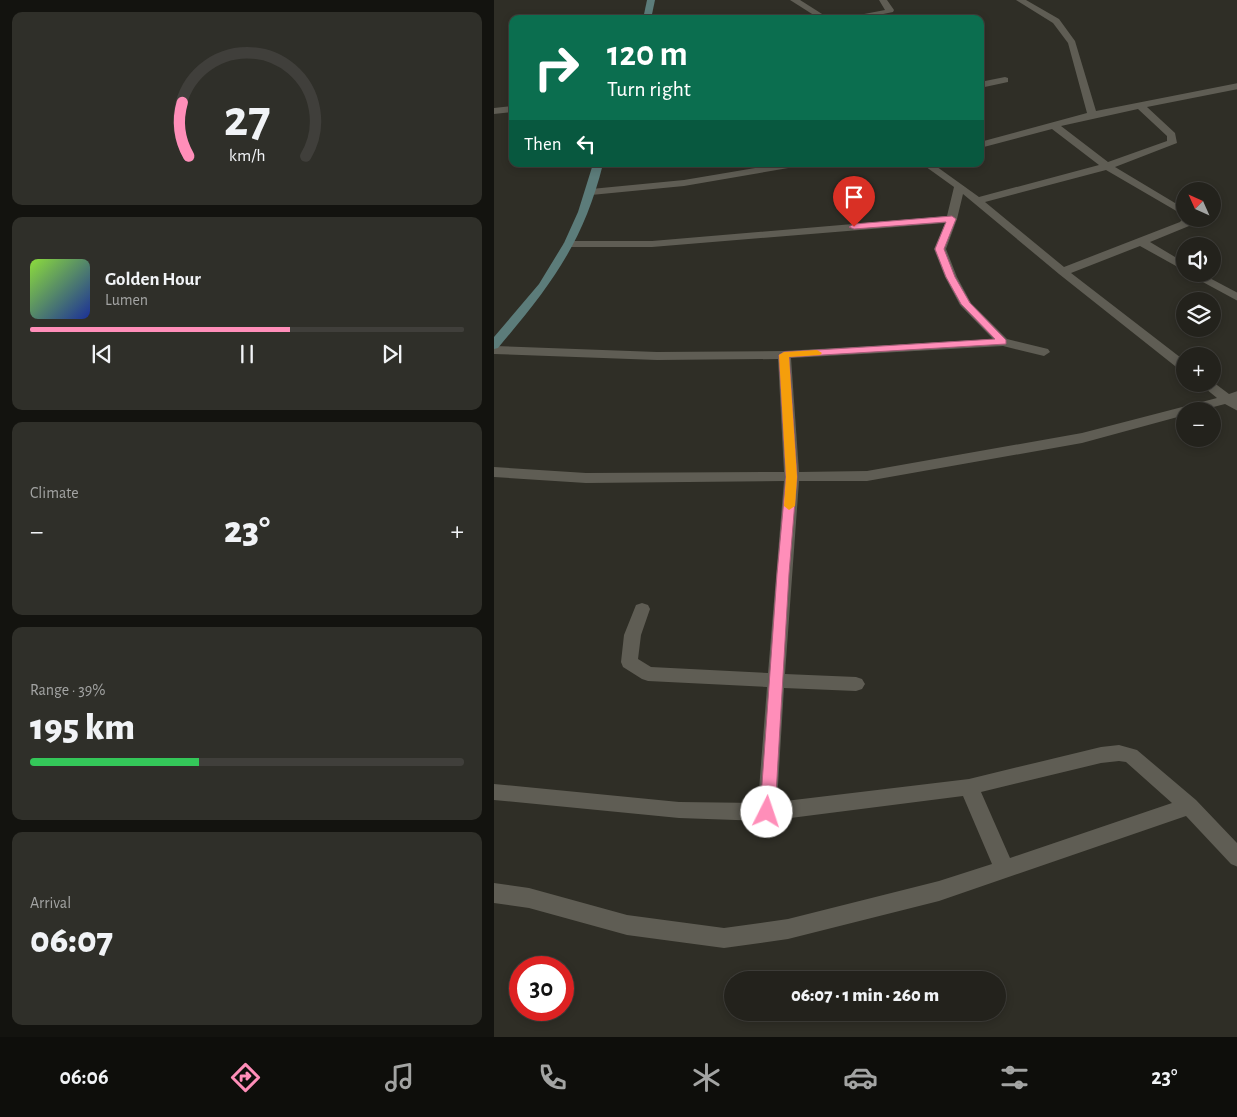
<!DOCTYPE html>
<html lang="en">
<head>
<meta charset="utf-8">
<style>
	body { margin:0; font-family:"Alegreya Sans",sans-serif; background:#2f2f29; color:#f1f3f6; height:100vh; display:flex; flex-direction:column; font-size:19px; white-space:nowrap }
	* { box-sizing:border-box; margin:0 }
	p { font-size:16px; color:#a3a4a3 }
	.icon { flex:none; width:28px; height:28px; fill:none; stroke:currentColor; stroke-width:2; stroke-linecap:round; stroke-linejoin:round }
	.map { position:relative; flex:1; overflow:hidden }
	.details { display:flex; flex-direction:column; gap:12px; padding:12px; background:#13130f; width:494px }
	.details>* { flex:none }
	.hud { position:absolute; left:15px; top:15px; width:475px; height:152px; border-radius:10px; box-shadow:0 2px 8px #0003,0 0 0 1px #403f3b; background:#0b6e4f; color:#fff; overflow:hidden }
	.needle { width:32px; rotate:315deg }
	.controls { position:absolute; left:682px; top:182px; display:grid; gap:10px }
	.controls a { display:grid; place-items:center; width:45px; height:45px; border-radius:50%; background:#23221c; box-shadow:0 2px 8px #0003,0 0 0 1px #403f3b; font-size:25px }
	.speed { position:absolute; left:15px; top:956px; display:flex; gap:10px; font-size:25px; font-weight:700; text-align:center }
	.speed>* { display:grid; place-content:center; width:65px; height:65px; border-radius:50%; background:#23221c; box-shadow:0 2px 8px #0003,0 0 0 1px #403f3b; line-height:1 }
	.speed .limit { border:8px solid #d22; background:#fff; color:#111 }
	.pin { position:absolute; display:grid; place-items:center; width:42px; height:42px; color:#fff; margin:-51px -21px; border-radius:50% 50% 50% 0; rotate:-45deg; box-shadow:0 0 5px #0007 }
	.pin .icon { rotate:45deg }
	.me { position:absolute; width:55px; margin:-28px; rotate:4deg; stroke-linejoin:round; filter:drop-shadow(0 0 4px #0008) }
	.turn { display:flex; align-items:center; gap:18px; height:105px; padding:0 15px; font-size:22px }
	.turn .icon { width:65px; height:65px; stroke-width:2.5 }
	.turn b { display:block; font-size:35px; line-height:42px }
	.then { display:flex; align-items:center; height:48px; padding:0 15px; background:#0003; gap:10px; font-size:19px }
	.big { font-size:38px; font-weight:800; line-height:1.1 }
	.details .widget { flex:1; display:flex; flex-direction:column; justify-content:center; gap:8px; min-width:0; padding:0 18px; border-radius:10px; background:#2f2f29 }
	.details .dial { align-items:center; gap:0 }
	.dial svg { height:130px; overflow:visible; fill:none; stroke:#403f3b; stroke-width:7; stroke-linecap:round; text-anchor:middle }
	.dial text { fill:#f1f3f6; stroke:none }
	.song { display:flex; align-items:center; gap:15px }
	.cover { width:60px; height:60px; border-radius:8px; background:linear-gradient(135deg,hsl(90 70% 55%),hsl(230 70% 35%)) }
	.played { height:5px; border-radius:2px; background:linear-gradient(90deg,#ff8eb9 60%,#403f3b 60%) }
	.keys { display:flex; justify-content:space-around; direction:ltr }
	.heat { display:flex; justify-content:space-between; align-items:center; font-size:28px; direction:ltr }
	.charge { height:8px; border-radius:4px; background:linear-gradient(90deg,#34c759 39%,#403f3b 0) }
	.trip { position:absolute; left:230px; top:971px; width:282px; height:50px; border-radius:25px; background:#23221c; box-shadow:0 2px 8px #0003,0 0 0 1px #403f3b; font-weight:800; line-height:50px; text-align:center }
	.tabs { display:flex; height:80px; justify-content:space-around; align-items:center; background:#0e0e0b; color:#a3a4a3 }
	.tabs .icon { width:35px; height:35px }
	.tabs .on { color:#ff8eb9 }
	.tabs b { font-size:22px; color:#f1f3f6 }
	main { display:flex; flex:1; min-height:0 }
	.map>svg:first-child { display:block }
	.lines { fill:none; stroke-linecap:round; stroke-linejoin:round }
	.street { fill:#5f5d54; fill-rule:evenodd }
	.secondary { fill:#5c7c7a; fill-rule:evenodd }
	.route { fill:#ff8eb9; stroke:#a65c78 }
	.slow { fill:#f59e0b }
</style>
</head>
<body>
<main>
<section class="details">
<div class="widget dial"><svg viewBox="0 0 100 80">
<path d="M14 69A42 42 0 1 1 86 69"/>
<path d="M14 69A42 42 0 0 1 10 36" stroke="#ff8eb9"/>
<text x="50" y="56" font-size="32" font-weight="700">27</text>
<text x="50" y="72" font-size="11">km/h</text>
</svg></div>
<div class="widget">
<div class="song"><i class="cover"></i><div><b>Golden Hour</b><p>Lumen</p></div></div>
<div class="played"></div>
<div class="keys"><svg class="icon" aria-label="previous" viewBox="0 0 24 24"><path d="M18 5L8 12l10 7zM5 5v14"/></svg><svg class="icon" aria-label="pause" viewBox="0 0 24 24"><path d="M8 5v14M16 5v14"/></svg><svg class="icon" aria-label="next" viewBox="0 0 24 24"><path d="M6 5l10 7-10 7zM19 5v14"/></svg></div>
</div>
<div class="widget"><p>Climate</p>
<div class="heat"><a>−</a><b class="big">23°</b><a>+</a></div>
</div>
<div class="widget"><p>Range · 39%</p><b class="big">195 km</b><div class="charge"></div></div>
<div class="widget"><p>Arrival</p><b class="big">06:07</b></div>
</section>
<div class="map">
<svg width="744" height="1037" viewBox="0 0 744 1037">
	<rect width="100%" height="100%" fill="#2f2e26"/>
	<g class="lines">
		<g class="street">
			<polygon points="296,0 306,0 336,19 326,19"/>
			<polygon points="385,0 393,0 400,10 399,12 365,19 344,19 391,10"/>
			<path d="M522 0H532L565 19 581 41 602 111 744 83V89L653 107 681 133 683 143 621 167 691 209V219H698L695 226 656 242 691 263V271L646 246 577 273 691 361V371L686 370 565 274 469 194 463 219 452 249 463 277 477 303 513 339 554 349 556 352 550 356 509 346 297 358 305 472 373 471 588 433 723 398 706 384H719V382L735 394 744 391V411L731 404 704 411H691V415L588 443 373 481H305L291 674 362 677 368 679 371 684 368 689 362 691 290 688 283 802 475 779 607 747 625 745 643 750 702 800 744 844V867L737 864 692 816 445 901 294 939 230 948 133 935 35 908 0 903V883L35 888 133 915 230 928 294 919 445 881 498 864 469 796 273 821 185 818 0 800V784L185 802 264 803 273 687 154 681 148 679 129 667 127 662 130 635 142 605 148 603 154 605 156 609 147 635 144 659 157 667 274 673 290 481 92 483 0 477V467L92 473 290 472 284 359 163 360 0 354V346L163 352 290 351 499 339 466 305 451 277 440 249 451 223 158 247H75L69 244 75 241H158L453 216 460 187 428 164H439L485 197 605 165 558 129 486 148V142L593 113 574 43 559 23ZM644 109 673 136V141L614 162 567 126ZM612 170 691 216 686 222 570 267 491 202ZM625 761 632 762 678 803 516 858 487 792 607 763Z"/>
			<polygon points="511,77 514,78 514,82 486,88 486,82"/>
			<polygon points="19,106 19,112 0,114 0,108"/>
			<polygon points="284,164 305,164 300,167 190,186 97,195 92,192 97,189 190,180"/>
			<polygon points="694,274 708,274 744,293 744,301"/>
		</g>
		<g class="secondary">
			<polygon points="153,0 161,0 157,19 149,19"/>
			<path d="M99 164H109C89 244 56 286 4 348L0 349V337L45 284 70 243 84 212Z"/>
		</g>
	</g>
	<polygon class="route" points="458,216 462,219 450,249 461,277 476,303 512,340 512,344 295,357 303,477 295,574 281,812 278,817 273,819 268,817 266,812 283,574 292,477 285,355 290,352 501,339 467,304 452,277 441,249 452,222 360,229 355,227 360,224"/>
	<polygon class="slow" points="323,350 328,353 326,355 295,357 303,477 301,506 295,510 290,506 292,477 285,355 290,352"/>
</svg>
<div class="controls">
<a><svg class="needle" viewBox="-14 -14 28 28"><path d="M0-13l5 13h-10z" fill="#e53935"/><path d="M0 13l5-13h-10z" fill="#a3a4a3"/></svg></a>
<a><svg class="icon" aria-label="sound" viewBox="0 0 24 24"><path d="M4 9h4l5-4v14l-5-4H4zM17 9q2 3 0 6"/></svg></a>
<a><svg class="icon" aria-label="layers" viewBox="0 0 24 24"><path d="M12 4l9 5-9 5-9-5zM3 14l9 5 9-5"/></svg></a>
<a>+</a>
<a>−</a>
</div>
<div class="speed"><div class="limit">30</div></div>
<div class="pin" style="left:360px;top:227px;background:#d93025"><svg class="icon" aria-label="arrive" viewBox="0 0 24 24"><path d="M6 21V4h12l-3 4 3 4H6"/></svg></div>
<svg class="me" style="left:273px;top:812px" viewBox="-20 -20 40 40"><circle r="19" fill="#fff"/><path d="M0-13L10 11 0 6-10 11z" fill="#ff8eb9"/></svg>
<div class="trip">06:07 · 1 min · 260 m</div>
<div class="hud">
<div class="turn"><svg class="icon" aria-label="right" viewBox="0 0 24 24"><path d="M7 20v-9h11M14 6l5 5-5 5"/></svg><div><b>120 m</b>Turn right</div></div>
<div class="then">Then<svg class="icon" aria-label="left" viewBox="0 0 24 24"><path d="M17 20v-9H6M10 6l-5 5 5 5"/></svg></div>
</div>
</div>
</main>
<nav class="tabs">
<b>06:06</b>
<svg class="icon on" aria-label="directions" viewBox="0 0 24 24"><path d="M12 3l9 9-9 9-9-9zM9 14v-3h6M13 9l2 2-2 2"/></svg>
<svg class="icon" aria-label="music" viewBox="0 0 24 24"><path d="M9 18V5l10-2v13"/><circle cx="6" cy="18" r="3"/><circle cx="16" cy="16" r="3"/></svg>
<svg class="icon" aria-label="phone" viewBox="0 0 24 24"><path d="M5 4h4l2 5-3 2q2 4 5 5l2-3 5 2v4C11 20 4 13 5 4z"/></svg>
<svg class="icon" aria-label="climate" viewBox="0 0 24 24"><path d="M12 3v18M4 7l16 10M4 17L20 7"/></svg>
<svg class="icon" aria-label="car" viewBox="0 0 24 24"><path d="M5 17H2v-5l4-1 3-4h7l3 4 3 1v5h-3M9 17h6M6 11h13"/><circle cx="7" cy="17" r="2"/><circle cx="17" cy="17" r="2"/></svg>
<svg class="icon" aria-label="filters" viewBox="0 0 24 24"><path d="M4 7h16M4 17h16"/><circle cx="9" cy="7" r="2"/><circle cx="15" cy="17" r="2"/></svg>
<b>23°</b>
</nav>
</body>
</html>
